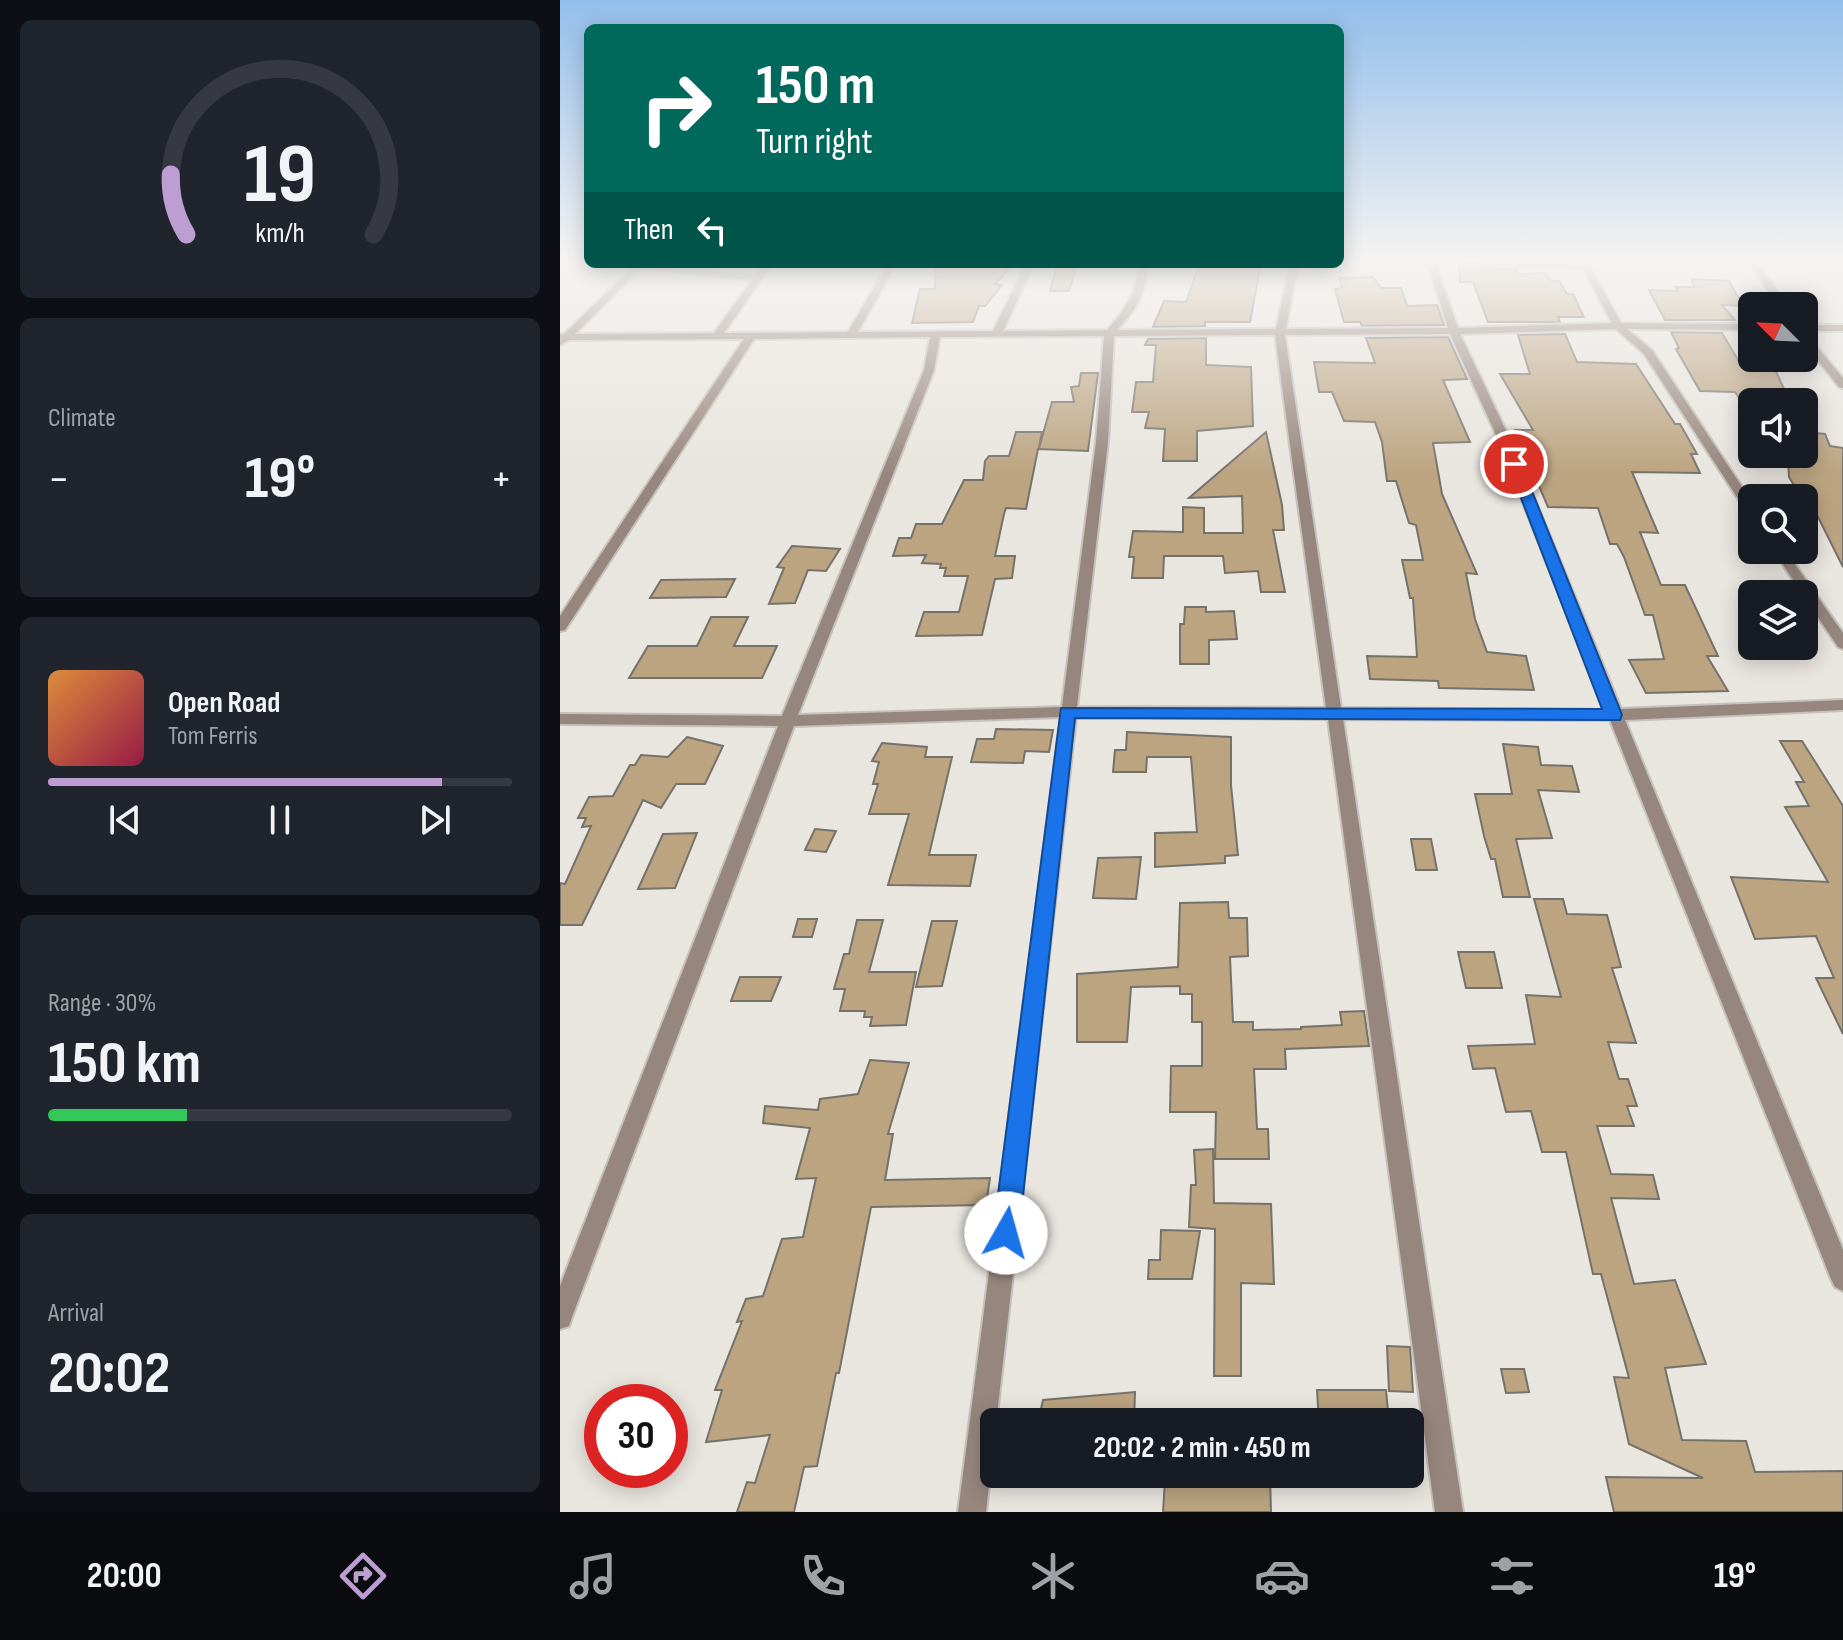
<!DOCTYPE html>
<html lang="en">
<head>
<meta charset="utf-8">
<style>
	body { margin:0; font-family:"Sofia Sans Condensed",sans-serif; background:#20242c; color:#f1f3f6; height:100vh; display:flex; flex-direction:column; font-size:30px; white-space:nowrap }
	* { box-sizing:border-box; margin:0 }
	p { font-size:26px; color:#9ea1a6 }
	.icon { flex:none; width:44px; height:44px; fill:none; stroke:currentColor; stroke-width:2; stroke-linecap:round; stroke-linejoin:round }
	.map { position:relative; flex:1; overflow:hidden }
	.details { display:flex; flex-direction:column; gap:20px; padding:20px; background:#0d0f14; width:560px }
	.details>* { flex:none }
	.banner { position:absolute; left:24px; top:24px; width:760px; height:244px; border-radius:12px; box-shadow:0 4px 20px #0003; background:#00695c; color:#fff; overflow:hidden }
	.needle { width:52px; rotate:294deg }
	.fabs { position:absolute; left:1178px; top:292px; display:grid; gap:16px }
	.fabs a { display:grid; place-items:center; width:80px; height:80px; border-radius:12px; background:#171b24; box-shadow:0 4px 20px #0003; font-size:40px }
	.speed { position:absolute; left:24px; top:1384px; display:flex; gap:16px; font-size:40px; font-weight:700; text-align:center }
	.speed>* { display:grid; place-content:center; width:104px; height:104px; border-radius:50%; background:#171b24; box-shadow:0 4px 20px #0003; line-height:1 }
	.speed .limit { border:12px solid #d22; background:#fff; color:#111 }
	.pin { position:absolute; display:grid; place-items:center; width:68px; height:68px; color:#fff; margin:-34px; border:4px solid #fff; border-radius:50%; box-shadow:0 2px 8px #0007 }
	.me { position:absolute; width:88px; margin:-44px; rotate:7deg; stroke-linejoin:round; filter:drop-shadow(0 0 6px #0008) }
	.turn { display:flex; align-items:center; gap:28px; height:168px; padding:0 40px; font-size:36px }
	.turn .icon { width:104px; height:104px; stroke-width:2.5 }
	.turn b { display:block; font-size:56px; line-height:68px }
	.then { display:flex; align-items:center; height:76px; padding:0 40px; background:#0003; gap:16px; font-size:30px }
	.big { font-size:60px; font-weight:700; line-height:1.1 }
	.details .card { flex:1; display:flex; flex-direction:column; justify-content:center; gap:12px; min-width:0; padding:0 28px; border-radius:12px; background:#20242c }
	.details .dial { align-items:center; gap:0 }
	.dial svg { height:208px; overflow:visible; fill:none; stroke:#363941; stroke-width:7; stroke-linecap:round; text-anchor:middle }
	.dial text { fill:#f1f3f6; stroke:none }
	.song { display:flex; align-items:center; gap:24px }
	.cover { width:96px; height:96px; border-radius:12px; background:linear-gradient(135deg,hsl(30 70% 55%),hsl(340 70% 35%)) }
	.played { height:8px; border-radius:4px; background:linear-gradient(90deg,#bd9dd2 85%,#363941 85%) }
	.keys { display:flex; justify-content:space-around; direction:ltr }
	.heat { display:flex; justify-content:space-between; align-items:center; font-size:44px; direction:ltr }
	.charge { height:12px; border-radius:6px; background:linear-gradient(90deg,#34c759 30%,#363941 0) }
	.trip { position:absolute; left:420px; top:1408px; width:444px; height:80px; border-radius:12px; background:#171b24; box-shadow:0 4px 20px #0003; font-weight:700; line-height:80px; text-align:center }
	.menu { display:flex; height:128px; justify-content:space-around; align-items:center; background:#090b0e; color:#9ea1a6 }
	.menu .icon { width:56px; height:56px }
	.menu .active { color:#bd9dd2 }
	.menu b { font-size:36px; color:#f1f3f6 }
	main { display:flex; flex:1; min-height:0 }
	.map>svg:first-child { display:block }
	.building { fill:#bca481; stroke:#75726c; stroke-width:2 }
	.lines { fill:none; stroke-linecap:round; stroke-linejoin:round }
	.minor-casing { stroke:#c4c1bc; stroke-width:4 }
	.minor { fill:#97867d; fill-rule:evenodd }
	.route { fill:#1a73e8; stroke:#114b97; stroke-width:2 }
</style>
</head>
<body>
<main>
<section class="details">
<div class="card dial"><svg viewBox="0 0 100 80">
<path d="M14 69A42 42 0 1 1 86 69"/>
<path d="M14 69A42 42 0 0 1 8 46" stroke="#bd9dd2"/>
<text x="50" y="56" font-size="32" font-weight="700">19</text>
<text x="50" y="72" font-size="11">km/h</text>
</svg></div>
<div class="card"><p>Climate</p>
<div class="heat"><a>−</a><b class="big">19°</b><a>+</a></div>
</div>
<div class="card">
<div class="song"><i class="cover"></i><div><b>Open Road</b><p>Tom Ferris</p></div></div>
<div class="played"></div>
<div class="keys"><svg class="icon" aria-label="previous" viewBox="0 0 24 24"><path d="M18 5L8 12l10 7zM5 5v14"/></svg><svg class="icon" aria-label="pause" viewBox="0 0 24 24"><path d="M8 5v14M16 5v14"/></svg><svg class="icon" aria-label="next" viewBox="0 0 24 24"><path d="M6 5l10 7-10 7zM19 5v14"/></svg></div>
</div>
<div class="card"><p>Range · 30%</p><b class="big">150 km</b><div class="charge"></div></div>
<div class="card"><p>Arrival</p><b class="big">20:02</b></div>
</section>
<div class="map">
<svg width="1283" height="1512" viewBox="0 0 1283 1512">
	<rect width="100%" height="100%" fill="#e9e5df"/>
	<g class="building">
		<polygon points="899,262 917,263 924,268 956,269 958,274 985,273 992,281 999,281 1007,294 1013,294 1024,317 998,317 1000,322 928,322 913,282 900,282"/>
		<polygon points="376,264 453,264 435,284 442,285 425,306 419,306 413,322 352,323 360,289 375,289"/>
		<polygon points="497,264 517,264 509,291 490,291"/>
		<polygon points="639,266 700,268 690,322 645,322 645,326 593,327 604,301 626,302"/>
		<polygon points="813,277 821,288 841,288 847,306 877,305 884,325 802,326 800,322 784,322 775,289 782,288 780,278"/>
		<polygon points="1132,279 1169,281 1183,306 1162,305 1175,320 1105,320 1089,290 1118,291 1115,287 1134,287"/>
		<polygon points="1111,332 1162,333 1181,365 1214,367 1230,402 1182,402 1175,392 1140,391 1116,349 1119,348"/>
		<polygon points="1005,334 1017,362 1076,364 1115,424 1120,424 1137,454 1131,454 1140,473 1072,472 1098,533 1080,532 1101,585 1125,585 1158,656 1147,656 1168,691 1086,693 1069,660 1104,659 1093,615 1085,615 1064,557 1057,544 1050,544 1038,508 988,507 955,430 973,430 940,374 970,374 958,335"/>
		<polygon points="888,337 907,379 883,380 910,442 873,443 882,494 917,574 906,573 915,619 927,652 966,656 974,690 879,688 878,681 810,679 807,656 857,657 853,598 850,598 842,560 863,560 856,525 849,523 836,481 827,481 822,442 815,422 784,421 772,392 759,392 754,362 815,363 806,338"/>
		<polygon points="646,338 646,365 691,367 693,426 637,431 637,461 603,461 605,429 585,428 589,412 572,412 576,382 593,382 596,345 585,345 588,339"/>
		<polygon points="521,373 538,373 528,451 478,449 466,509 446,508 444,514 435,556 455,556 452,578 435,579 422,635 356,636 364,612 399,612 408,576 384,576 386,568 380,568 381,564 362,563 366,555 333,556 339,538 351,538 356,524 382,524 404,480 423,480 425,461 429,456 449,456 456,432 482,432 479,448 492,402 514,402 511,387 519,386"/>
		<polygon points="706,432 722,505 724,530 713,530 725,592 701,592 698,571 665,573 663,556 604,556 603,578 572,578 574,557 569,557 573,531 623,532 623,507 644,508 644,533 683,533 682,496 629,498"/>
		<polygon points="1244,432 1265,434 1270,446 1283,448 1283,567 1257,515 1251,514 1229,477 1228,461 1244,463"/>
		<polygon points="232,546 280,549 266,571 248,570 235,603 209,604 224,568 217,567"/>
		<polygon points="175,579 166,597 90,598 101,580"/>
		<polygon points="625,607 646,607 646,612 674,611 677,639 649,640 649,664 620,664 620,624 624,624"/>
		<polygon points="151,617 188,617 174,646 217,646 202,678 69,678 88,646 137,646"/>
		<polygon points="436,729 493,730 489,752 465,751 463,763 411,762 417,739 434,739"/>
		<polygon points="567,732 671,737 671,785 678,855 665,856 665,863 595,867 595,833 637,832 631,757 587,757 586,772 553,772 555,750 566,750"/>
		<polygon points="127,737 163,746 145,784 116,784 101,808 83,800 22,925 0,925 0,883 5,884 31,826 22,827 26,818 18,818 29,797 53,796 70,765 75,765 81,755 108,757"/>
		<polygon points="1220,741 1242,741 1283,806 1283,1034 1256,978 1274,978 1256,936 1195,939 1171,877 1268,882 1225,807 1249,806 1236,782 1244,782"/>
		<polygon points="322,743 367,747 365,757 392,757 369,855 416,855 410,886 328,885 349,814 309,814 318,784 313,784 319,762 312,761"/>
		<polygon points="943,744 978,747 981,765 1012,766 1019,792 978,790 992,838 956,839 970,897 943,897 935,859 931,859 924,836 915,794 952,794"/>
		<polygon points="255,829 276,831 266,852 245,850"/>
		<polygon points="137,833 115,888 78,889 103,834"/>
		<polygon points="851,839 871,839 877,870 856,870"/>
		<polygon points="581,857 576,899 533,898 538,858"/>
		<polygon points="974,899 1003,899 1007,914 1047,915 1061,967 1052,968 1076,1043 1048,1042 1059,1079 1068,1079 1077,1106 1067,1106 1074,1126 1037,1126 1051,1174 1093,1175 1099,1199 1051,1198 1074,1284 1115,1280 1146,1364 1105,1368 1122,1440 1186,1441 1195,1472 1283,1471 1283,1512 1054,1512 1046,1477 1143,1478 1069,1444 1054,1377 1069,1378 1041,1274 1033,1274 1006,1152 982,1152 971,1111 946,1112 935,1068 913,1069 908,1046 975,1044 966,995 1001,997"/>
		<polygon points="668,902 669,918 687,918 688,956 670,957 673,1022 693,1022 693,1030 741,1029 741,1027 782,1025 780,1012 804,1011 809,1046 725,1049 726,1069 694,1069 697,1129 708,1129 709,1159 655,1159 656,1112 610,1112 611,1066 642,1066 642,1022 632,1022 632,994 620,994 620,986 571,987 567,1042 517,1042 517,974 618,967 620,903"/>
		<polygon points="238,919 257,919 252,937 233,937"/>
		<polygon points="297,920 323,920 309,972 356,972 346,1025 310,1026 312,1017 304,1017 305,1011 280,1011 285,989 274,989 284,954 289,954"/>
		<polygon points="372,921 397,921 382,986 356,987"/>
		<polygon points="898,952 934,952 942,988 906,988"/>
		<polygon points="180,977 221,977 211,1001 171,1001"/>
		<polygon points="310,1060 349,1063 328,1134 333,1134 325,1180 430,1178 426,1205 311,1207 279,1373 276,1373 257,1466 244,1467 234,1512 177,1512 187,1482 195,1483 210,1435 146,1442 162,1390 155,1390 182,1321 177,1322 186,1299 203,1296 222,1239 243,1237 256,1178 236,1179 250,1128 203,1123 205,1106 258,1110 260,1099 298,1094"/>
		<polygon points="653,1149 654,1203 711,1204 714,1284 681,1283 681,1376 654,1376 655,1229 629,1227 631,1185 636,1185 634,1150"/>
		<polygon points="601,1230 640,1231 632,1279 588,1279 589,1260 600,1260"/>
		<polygon points="827,1346 850,1347 853,1392 829,1391"/>
		<polygon points="941,1369 964,1369 969,1392 946,1393"/>
		<polygon points="757,1390 826,1390 829,1422 759,1422"/>
		<polygon points="575,1392 574,1422 478,1422 483,1400"/>
		<polygon points="661,1477 710,1477 711,1512 603,1512 605,1480 661,1483"/>
	</g>
	<g class="lines">
		<defs>
			<g id="minor">
				<path d="M867 262H875L898 328 1052 323 1023 269 924 265 920 262 1023 264 1024 262H1032L1030 267 1061 323 1192 324V330L1067 329 1092 350 1192 502V515L1186 511 1084 354 1056 329 900 334 949 437 1061 709 1283 700V710L1065 720 1283 1250V1291L1275 1287 1271 1279 1050 720 783 719 903 1512H875L768 719 516 717 426 1512H398L501 717 234 726 12 1317 9 1326 0 1329V1286L218 726 0 724V714L222 716 364 370 370 337 194 339 5 630 0 631V616L184 339 9 340 0 345V334H4L71 269 46 264H85L196 275 204 264H212L164 333 288 332 328 264H336L298 332 433 331 466 264H474L443 331 547 330C566 309 576 293 580 264H588C585 295 578 307 557 330L716 329 730 264H738L726 329 888 328ZM80 269 192 280 154 333 15 334ZM890 334 937 437 1045 710 781 708 725 335ZM715 335 766 708 517 707 548 442 554 336ZM544 336 536 442 502 707 238 715 374 370 380 337Z"/>
				<polygon points="1190,262 1198,262 1227,306 1217,306"/>
				<rect x="1244" y="325" width="39" height="6"/>
				<polygon points="1244,334 1247,335 1283,378 1283,388 1279,387 1244,343"/>
				<polygon points="1213,550 1225,550 1283,633 1283,649 1278,647"/>
			</g>
		</defs>
		<use href="#minor" class="minor-casing"/>
		<use href="#minor" class="minor"/>
	</g>
	<linearGradient id="sky" x2="0" y2="1"><stop stop-color="#92beeb"/><stop offset="0.55" stop-color="#f5f3f1"/><stop offset="1" stop-color="#f5f3f1" stop-opacity="0"/></linearGradient>
	<rect width="1283" height="473" fill="url(#sky)"/>
	<polygon class="route" points="950,462 961,464 1062,715 1060,720 515,718 459,1233 455,1243 446,1247 437,1243 433,1233 501,708 1042,709 948,464"/>
</svg>
<div class="fabs">
<a><svg class="needle" viewBox="-14 -14 28 28"><path d="M0-13l5 13h-10z" fill="#e53935"/><path d="M0 13l5-13h-10z" fill="#9ea1a6"/></svg></a>
<a><svg class="icon" aria-label="sound" viewBox="0 0 24 24"><path d="M4 9h4l5-4v14l-5-4H4zM17 9q2 3 0 6"/></svg></a>
<a><svg class="icon" aria-label="search" viewBox="0 0 24 24"><circle cx="10" cy="10" r="6"/><path d="M15 15l6 6"/></svg></a>
<a><svg class="icon" aria-label="layers" viewBox="0 0 24 24"><path d="M12 4l9 5-9 5-9-5zM3 14l9 5 9-5"/></svg></a>
</div>
<div class="speed"><div class="limit">30</div></div>
<div class="pin" style="left:954px;top:464px;background:#d93025"><svg class="icon" aria-label="arrive" viewBox="0 0 24 24"><path d="M6 21V4h12l-3 4 3 4H6"/></svg></div>
<svg class="me" style="left:446px;top:1233px" viewBox="-20 -20 40 40"><circle r="19" fill="#fff"/><path d="M0-13L10 11 0 6-10 11z" fill="#1a73e8"/></svg>
<div class="trip">20:02 · 2 min · 450 m</div>
<div class="banner">
<div class="turn"><svg class="icon" aria-label="right" viewBox="0 0 24 24"><path d="M7 20v-9h11M14 6l5 5-5 5"/></svg><div><b>150 m</b>Turn right</div></div>
<div class="then">Then<svg class="icon" aria-label="left" viewBox="0 0 24 24"><path d="M17 20v-9H6M10 6l-5 5 5 5"/></svg></div>
</div>
</div>
</main>
<nav class="menu">
<b>20:00</b>
<svg class="icon active" aria-label="directions" viewBox="0 0 24 24"><path d="M12 3l9 9-9 9-9-9zM9 14v-3h6M13 9l2 2-2 2"/></svg>
<svg class="icon" aria-label="music" viewBox="0 0 24 24"><path d="M9 18V5l10-2v13"/><circle cx="6" cy="18" r="3"/><circle cx="16" cy="16" r="3"/></svg>
<svg class="icon" aria-label="phone" viewBox="0 0 24 24"><path d="M5 4h4l2 5-3 2q2 4 5 5l2-3 5 2v4C11 20 4 13 5 4z"/></svg>
<svg class="icon" aria-label="climate" viewBox="0 0 24 24"><path d="M12 3v18M4 7l16 10M4 17L20 7"/></svg>
<svg class="icon" aria-label="car" viewBox="0 0 24 24"><path d="M5 17H2v-5l4-1 3-4h7l3 4 3 1v5h-3M9 17h6M6 11h13"/><circle cx="7" cy="17" r="2"/><circle cx="17" cy="17" r="2"/></svg>
<svg class="icon" aria-label="filters" viewBox="0 0 24 24"><path d="M4 7h16M4 17h16"/><circle cx="9" cy="7" r="2"/><circle cx="15" cy="17" r="2"/></svg>
<b>19°</b>
</nav>
</body>
</html>
